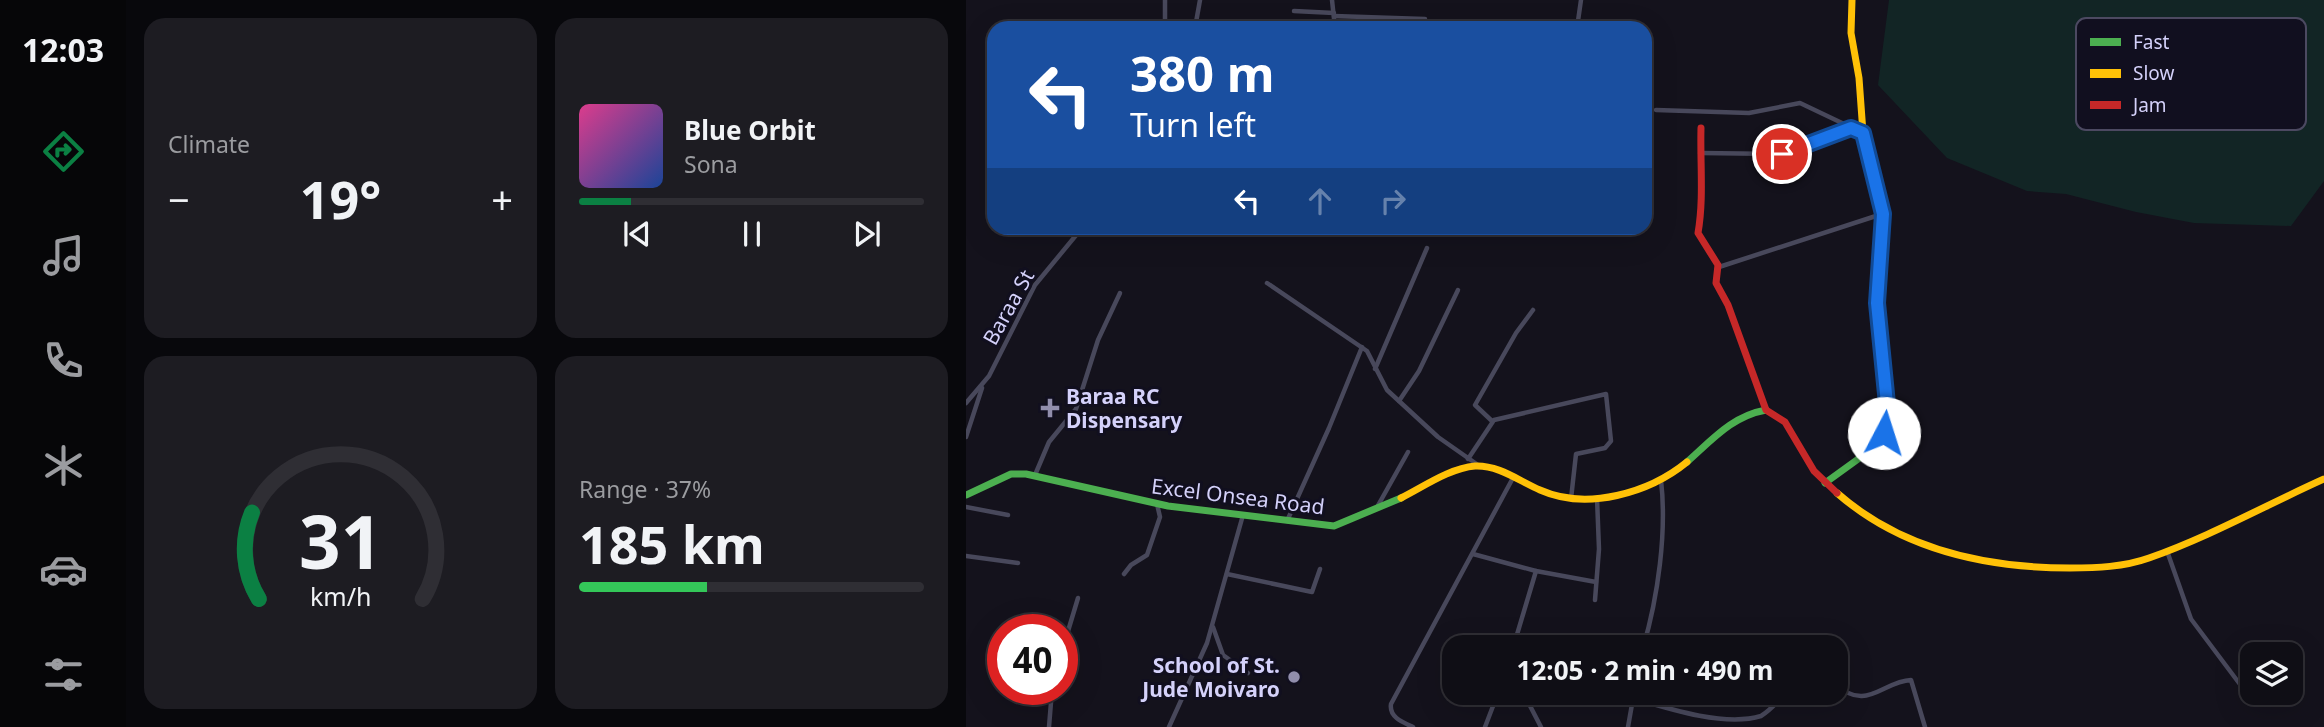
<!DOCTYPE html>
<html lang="en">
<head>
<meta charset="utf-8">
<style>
	body { margin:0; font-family:"Noto Sans",sans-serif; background:#1d1c22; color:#f1f3f6; height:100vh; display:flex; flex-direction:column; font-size:26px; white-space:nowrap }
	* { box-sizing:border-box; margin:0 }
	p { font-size:23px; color:#9b9ca0 }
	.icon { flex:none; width:38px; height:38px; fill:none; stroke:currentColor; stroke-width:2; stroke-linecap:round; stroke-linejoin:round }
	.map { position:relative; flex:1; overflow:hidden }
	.drawer { display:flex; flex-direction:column; gap:18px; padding:18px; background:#08080c; width:840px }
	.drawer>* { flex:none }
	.top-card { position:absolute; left:21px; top:21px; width:665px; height:214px; border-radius:21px; box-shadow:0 7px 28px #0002,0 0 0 2px #2f2e34; background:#1a4fa0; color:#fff; overflow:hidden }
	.buttons { position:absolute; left:1274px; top:642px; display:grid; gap:14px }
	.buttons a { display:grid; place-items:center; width:63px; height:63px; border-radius:14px; background:#0f0e15; box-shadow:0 7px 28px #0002,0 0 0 2px #2f2e34; font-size:35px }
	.speed { position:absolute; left:21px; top:614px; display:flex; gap:14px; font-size:35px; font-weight:700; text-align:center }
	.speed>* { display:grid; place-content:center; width:91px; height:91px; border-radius:50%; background:#0f0e15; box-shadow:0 7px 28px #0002,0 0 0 2px #2f2e34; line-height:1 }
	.speed .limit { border:10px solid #d22; background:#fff; color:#111 }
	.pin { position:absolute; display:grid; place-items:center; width:60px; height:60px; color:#fff; margin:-30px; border:4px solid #fff; border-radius:50%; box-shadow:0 2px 7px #0007 }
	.me { position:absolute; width:77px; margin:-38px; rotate:5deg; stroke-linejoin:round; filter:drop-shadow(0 0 5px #0008) }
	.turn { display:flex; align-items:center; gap:24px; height:147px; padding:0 28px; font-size:32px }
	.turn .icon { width:91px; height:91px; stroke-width:2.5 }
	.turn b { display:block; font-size:49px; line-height:60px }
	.lanes { display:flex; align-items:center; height:66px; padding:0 28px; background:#0003; justify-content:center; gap:35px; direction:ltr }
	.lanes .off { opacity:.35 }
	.big { font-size:52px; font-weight:700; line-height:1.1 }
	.drawer .tile { flex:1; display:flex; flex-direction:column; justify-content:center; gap:10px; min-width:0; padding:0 24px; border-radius:21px; background:#1d1c22 }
	.drawer .dial { align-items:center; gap:0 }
	.dial svg { height:182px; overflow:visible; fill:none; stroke:#2f2e34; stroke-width:7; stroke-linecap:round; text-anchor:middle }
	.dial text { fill:#f1f3f6; stroke:none }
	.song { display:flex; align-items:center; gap:21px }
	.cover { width:84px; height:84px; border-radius:10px; background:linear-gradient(135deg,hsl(330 70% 55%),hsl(220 70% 35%)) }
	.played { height:7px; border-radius:4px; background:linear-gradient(90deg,#0b8043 15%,#2f2e34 15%) }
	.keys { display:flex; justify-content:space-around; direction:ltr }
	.heat { display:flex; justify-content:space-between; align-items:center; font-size:38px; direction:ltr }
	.charge { height:10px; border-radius:5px; background:linear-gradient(90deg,#34c759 37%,#2f2e34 0) }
	.drawer .tiles { flex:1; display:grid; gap:18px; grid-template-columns:repeat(2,1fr) }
	.trip { position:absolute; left:476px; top:635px; width:406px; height:70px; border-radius:21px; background:#0f0e15; box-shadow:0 7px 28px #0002,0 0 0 2px #2f2e34; font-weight:700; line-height:70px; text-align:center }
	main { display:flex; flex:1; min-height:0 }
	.tabs { display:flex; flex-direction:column; width:126px; justify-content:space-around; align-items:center; background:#060608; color:#9b9ca0 }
	.tabs .icon { width:49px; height:49px }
	.tabs .on { color:#0b8043 }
	.tabs b { font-size:32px; color:#f1f3f6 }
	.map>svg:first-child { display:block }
	.green { fill:#122525 }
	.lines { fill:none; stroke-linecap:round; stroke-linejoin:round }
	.street { stroke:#48485b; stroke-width:4.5 }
	.fast { stroke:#4caf50; stroke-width:7 }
	.slow { stroke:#ffc107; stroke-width:7 }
	.jam { stroke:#c62828; stroke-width:7 }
	.route-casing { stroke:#114b97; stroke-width:18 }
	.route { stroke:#1a73e8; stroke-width:12 }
	.poi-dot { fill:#918eac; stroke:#110f1f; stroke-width:2.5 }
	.labels { text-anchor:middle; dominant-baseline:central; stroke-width:6; stroke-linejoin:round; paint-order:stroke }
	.street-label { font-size:21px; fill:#d4d1fa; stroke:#110f1f }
	.poi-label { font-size:21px; font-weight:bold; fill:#d4d1fa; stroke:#110f1f; text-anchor:start }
	.key { fill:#110f1f; stroke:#4c4961; stroke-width:2 }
	.key-label { font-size:19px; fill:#d4d1fa }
</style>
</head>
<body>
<main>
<nav class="tabs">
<b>12:03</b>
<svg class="icon on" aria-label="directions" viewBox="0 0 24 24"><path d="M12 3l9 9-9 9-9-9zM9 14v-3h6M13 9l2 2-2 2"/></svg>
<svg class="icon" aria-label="music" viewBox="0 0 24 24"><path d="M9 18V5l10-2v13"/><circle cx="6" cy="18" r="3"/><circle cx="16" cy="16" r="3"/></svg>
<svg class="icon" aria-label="phone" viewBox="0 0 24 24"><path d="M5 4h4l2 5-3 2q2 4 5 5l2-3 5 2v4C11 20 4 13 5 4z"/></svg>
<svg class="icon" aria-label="climate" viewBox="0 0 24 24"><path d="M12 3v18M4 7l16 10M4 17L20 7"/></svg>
<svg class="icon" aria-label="car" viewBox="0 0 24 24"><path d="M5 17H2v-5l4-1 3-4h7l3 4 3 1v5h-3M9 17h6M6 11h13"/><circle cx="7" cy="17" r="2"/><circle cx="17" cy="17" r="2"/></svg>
<svg class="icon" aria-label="filters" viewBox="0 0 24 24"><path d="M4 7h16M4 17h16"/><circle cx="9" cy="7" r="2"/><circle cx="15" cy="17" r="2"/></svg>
</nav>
<section class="drawer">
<div class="tiles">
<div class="tile"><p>Climate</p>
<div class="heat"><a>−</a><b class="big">19°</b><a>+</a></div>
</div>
<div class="tile">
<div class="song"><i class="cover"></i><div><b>Blue Orbit</b><p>Sona</p></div></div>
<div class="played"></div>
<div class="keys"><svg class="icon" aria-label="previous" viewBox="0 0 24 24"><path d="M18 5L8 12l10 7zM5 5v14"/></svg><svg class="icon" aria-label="pause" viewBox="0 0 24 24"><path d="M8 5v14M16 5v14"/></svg><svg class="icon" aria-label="next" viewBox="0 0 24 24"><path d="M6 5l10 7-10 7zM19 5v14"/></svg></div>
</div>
<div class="tile dial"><svg viewBox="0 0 100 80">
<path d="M14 69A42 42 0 1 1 86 69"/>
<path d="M14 69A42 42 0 0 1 11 31" stroke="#0b8043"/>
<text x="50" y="56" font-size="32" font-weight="700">31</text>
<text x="50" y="72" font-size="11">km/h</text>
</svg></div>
<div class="tile"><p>Range · 37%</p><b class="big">185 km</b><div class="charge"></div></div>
</div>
</section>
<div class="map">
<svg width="1358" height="727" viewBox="0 0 1358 727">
	<rect width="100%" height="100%" fill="#14121c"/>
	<polygon class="green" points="923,0 1358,0 1358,181 1325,226 1228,223 1170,212 1100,194 1061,191 981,158 912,85"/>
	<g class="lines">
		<g class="street">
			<polyline points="366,0 369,28"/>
			<polyline points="328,11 368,13"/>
			<polyline points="368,16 459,19"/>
			<polyline points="199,28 199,0"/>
			<polyline points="229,28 234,0"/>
			<polyline points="611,28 615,0"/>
			<polyline points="690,110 783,113 834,103 897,133"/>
			<polyline points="734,153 816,154 884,129"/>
			<polyline points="753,267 916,214"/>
			<polyline points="301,283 401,351 421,390 472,437 512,465"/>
			<polyline points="409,369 461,248"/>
			<polyline points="433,401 453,371 492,290"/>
			<polyline points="0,403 23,376 69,285 116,228"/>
			<polyline points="526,421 509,405 550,333 567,310"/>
			<polyline points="0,437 16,388"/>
			<polyline points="502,459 528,420 640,394 645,441 639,448 610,454 605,499"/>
			<polyline points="69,475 83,442 110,409 132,340 154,293"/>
			<polyline points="0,507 42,515"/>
			<polyline points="410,509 442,452"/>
			<polyline points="321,521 363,428 396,347"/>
			<polyline points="1201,551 1225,619 1276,687"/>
			<polyline points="507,554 570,571 630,582"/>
			<polyline points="0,556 52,563"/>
			<polyline points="158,574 165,565 181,555 194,517 191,504"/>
			<polyline points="261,574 346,592 354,569"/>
			<polyline points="629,600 633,549 631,498"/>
			<polyline points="247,627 257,655 282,673"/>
			<polyline points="547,648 570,571"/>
			<path d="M677 648C692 597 701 532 695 480"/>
			<polyline points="96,651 112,598"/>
			<path d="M870 684C900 713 917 681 945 680L959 727"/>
			<polyline points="542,693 561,700 575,727"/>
			<path d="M667 698C703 709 759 727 795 716 805 710 812 701 820 693"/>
			<polyline points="83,727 86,690"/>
			<polyline points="203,727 241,643 277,515"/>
			<path d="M447 727C436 722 423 717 425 704L548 476"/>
			<polyline points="519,727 532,693"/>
			<polyline points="662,727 668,693"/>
		</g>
		<g class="fast">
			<path d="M721 462C746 440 766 416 800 410"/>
			<polyline points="859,483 906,449 922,420 911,303 917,220 911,195"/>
			<polyline points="0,495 45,474 60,474 202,506 368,526 435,498"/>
		</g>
		<g class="slow">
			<polyline points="886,0 885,33 893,78 897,133 911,195"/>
			<path d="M871 493C936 550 1020 568 1104 568 1130 568 1158 567 1183 558 1243 537 1300 505 1358 479"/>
			<path d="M435 498C457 487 484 468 509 466 533 465 553 481 574 490 621 511 683 493 721 462"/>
		</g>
		<path class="jam" d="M735 128C734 163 738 199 732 233L752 265 750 283 762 305 800 410 819 422 848 471 871 493"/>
	</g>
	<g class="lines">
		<defs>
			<polyline id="route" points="816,154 885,128 897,133 917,214 911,303 922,414 918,433"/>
		</defs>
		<use href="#route" class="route-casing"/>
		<use href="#route" class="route"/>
	</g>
	<g class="poi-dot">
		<path d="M80.5 397.5h7v7h7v7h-7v7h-7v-7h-7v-7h7z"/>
		<circle cx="328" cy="677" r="7"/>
	</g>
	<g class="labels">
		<g class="street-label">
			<text transform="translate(42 307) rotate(-61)">Baraa St</text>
			<text transform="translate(272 496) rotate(7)">Excel Onsea Road</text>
		</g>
		<g class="poi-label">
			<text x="100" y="396">Baraa RC<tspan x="100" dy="24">Dispensary</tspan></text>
			<text x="314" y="665" text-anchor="end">School of St.<tspan x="314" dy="24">Jude Moivaro</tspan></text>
		</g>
	</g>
	<rect x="1110" y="18" width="230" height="112" rx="10" class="key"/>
	<rect x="1124" y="38" width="31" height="8" fill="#4caf50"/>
	<rect x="1124" y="69" width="31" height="9" fill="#ffc107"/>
	<rect x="1124" y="101" width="31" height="8" fill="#c62828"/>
	<g class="key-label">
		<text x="1167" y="49">Fast</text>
		<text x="1167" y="80">Slow</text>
		<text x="1167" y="112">Jam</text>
	</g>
</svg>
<div class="buttons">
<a><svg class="icon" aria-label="layers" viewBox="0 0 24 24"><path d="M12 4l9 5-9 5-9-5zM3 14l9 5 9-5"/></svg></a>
</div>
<div class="speed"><div class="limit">40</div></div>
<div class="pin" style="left:816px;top:154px;background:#d93025"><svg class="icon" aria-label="arrive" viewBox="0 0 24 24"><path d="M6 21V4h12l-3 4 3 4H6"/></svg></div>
<svg class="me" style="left:918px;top:433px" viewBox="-20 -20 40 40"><circle r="19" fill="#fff"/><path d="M0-13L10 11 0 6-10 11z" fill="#1a73e8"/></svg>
<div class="trip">12:05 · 2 min · 490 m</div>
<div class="top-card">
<div class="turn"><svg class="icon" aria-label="left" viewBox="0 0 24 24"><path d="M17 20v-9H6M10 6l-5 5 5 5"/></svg><div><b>380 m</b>Turn left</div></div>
<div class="lanes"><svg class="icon" aria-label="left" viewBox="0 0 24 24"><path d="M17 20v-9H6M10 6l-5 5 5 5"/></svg><svg class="icon off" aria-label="ahead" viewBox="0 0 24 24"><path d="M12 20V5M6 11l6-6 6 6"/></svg><svg class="icon off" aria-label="right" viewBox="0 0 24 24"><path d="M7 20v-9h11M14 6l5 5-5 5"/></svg></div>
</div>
</div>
</main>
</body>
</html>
